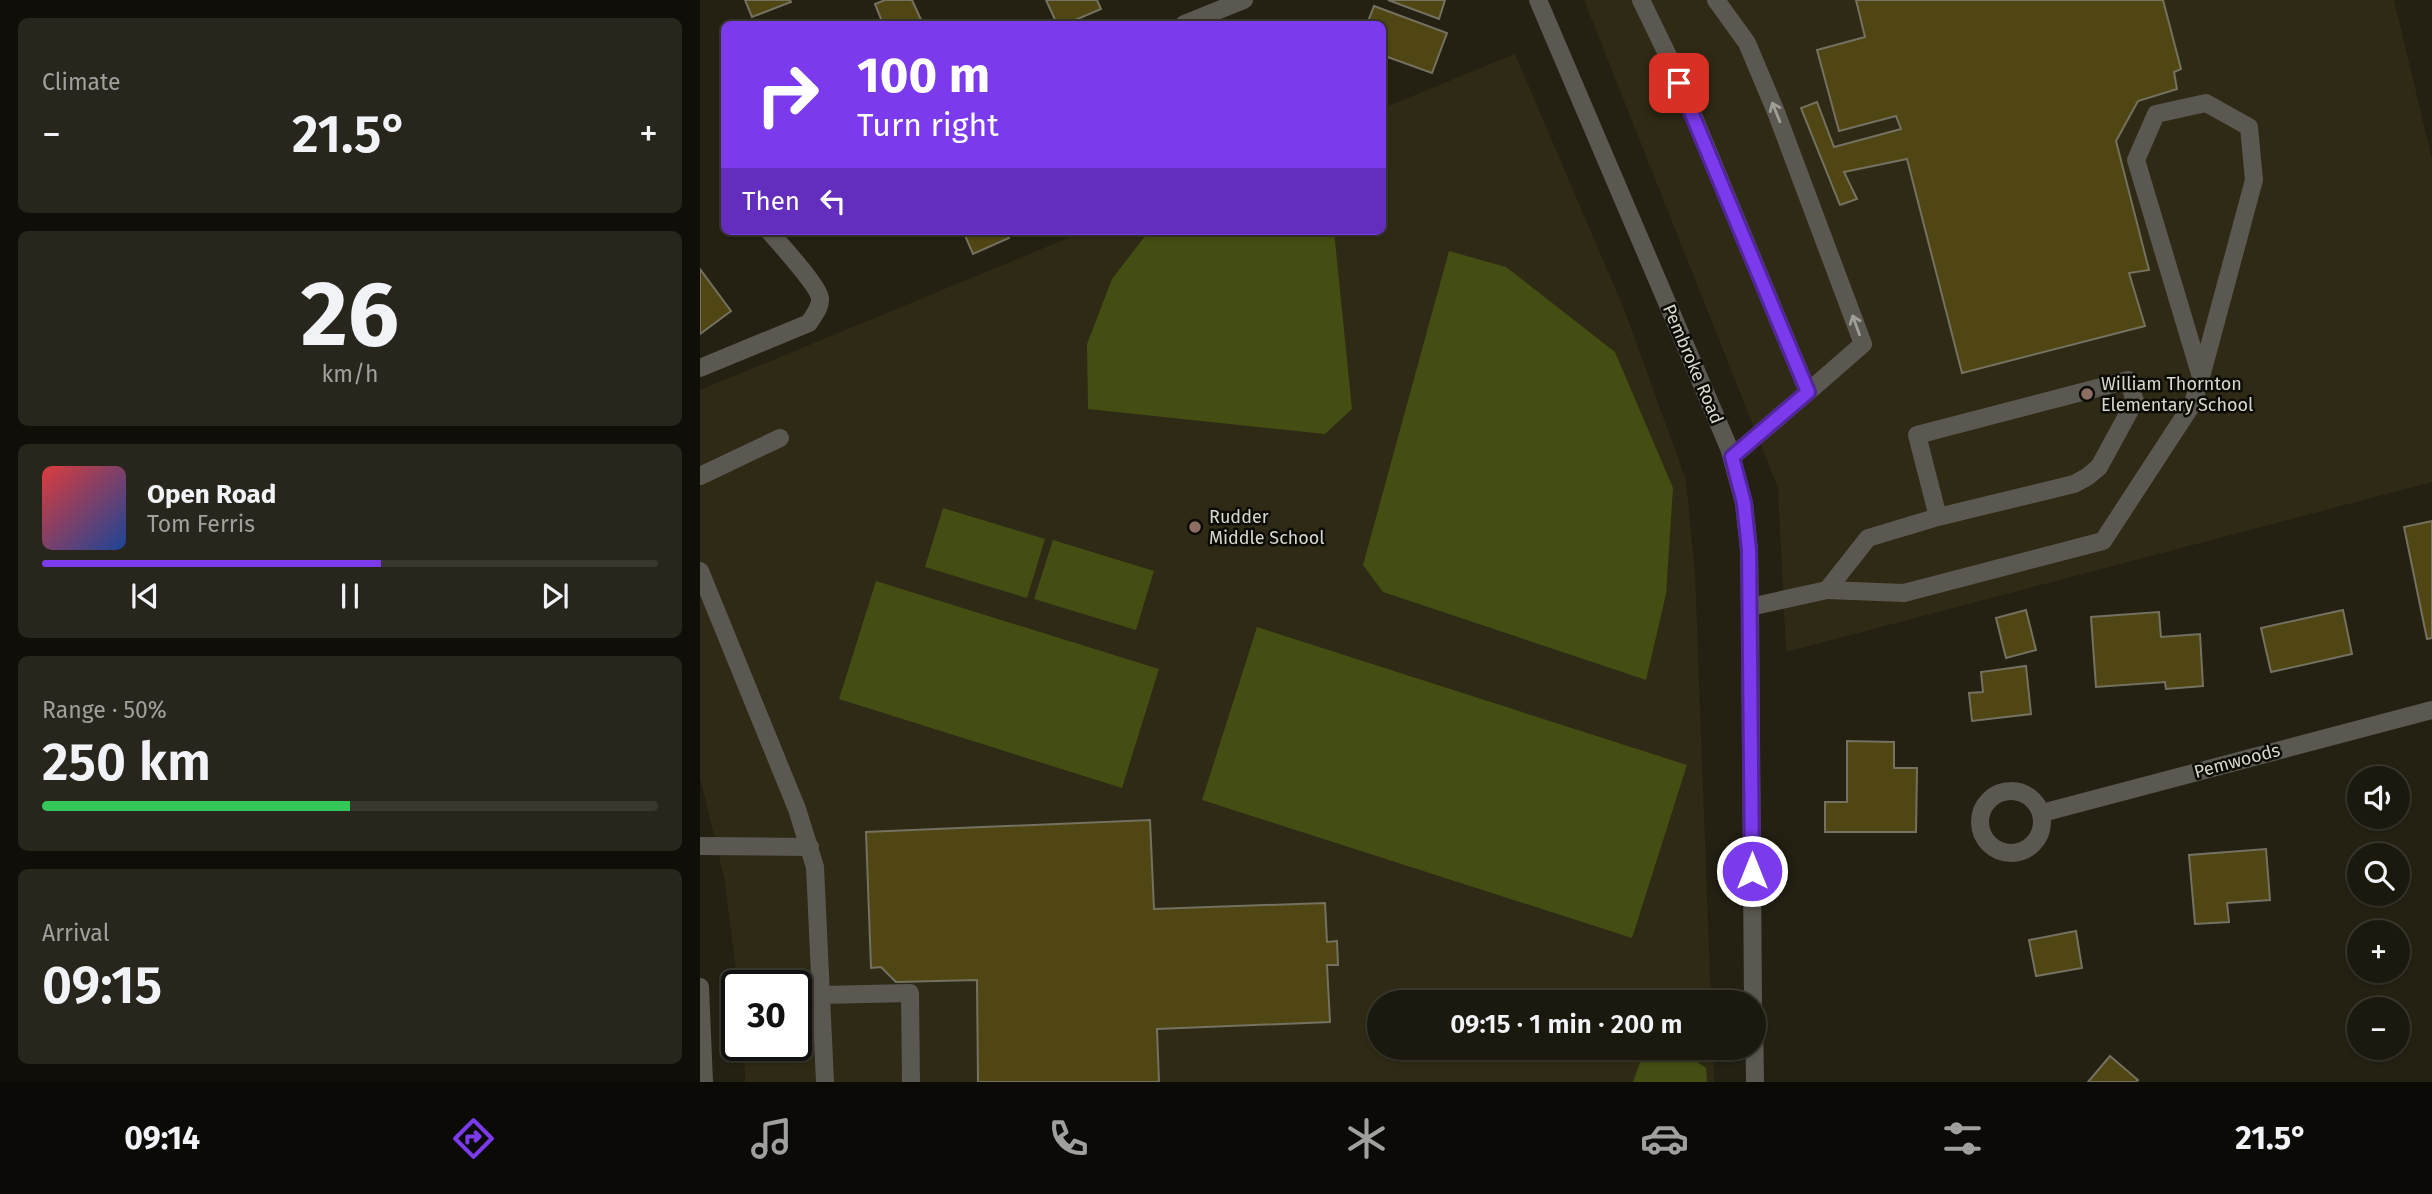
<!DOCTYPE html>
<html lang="en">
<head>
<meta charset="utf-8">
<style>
	body { margin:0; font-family:"Fira Sans",sans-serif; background:#28261c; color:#f1f3f6; height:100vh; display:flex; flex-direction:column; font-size:26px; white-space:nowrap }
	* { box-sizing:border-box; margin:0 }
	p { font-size:23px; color:#a0a09e }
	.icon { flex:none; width:38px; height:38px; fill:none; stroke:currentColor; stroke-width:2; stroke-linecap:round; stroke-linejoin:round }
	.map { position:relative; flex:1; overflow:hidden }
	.details { display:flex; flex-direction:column; gap:18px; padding:18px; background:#0f0e08; width:700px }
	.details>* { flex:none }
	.guide { position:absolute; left:21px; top:21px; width:665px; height:214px; border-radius:10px; box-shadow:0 2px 5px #0004,0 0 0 2px #39382e; background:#7c3aed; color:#fff; overflow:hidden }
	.buttons { position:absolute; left:1647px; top:766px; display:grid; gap:14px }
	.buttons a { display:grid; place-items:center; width:63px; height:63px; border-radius:50%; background:#1b190e; box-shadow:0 2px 5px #0004,0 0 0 2px #39382e; font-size:35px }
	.speed { position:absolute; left:21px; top:970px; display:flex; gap:14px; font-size:35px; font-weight:700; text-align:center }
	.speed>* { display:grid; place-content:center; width:91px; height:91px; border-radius:50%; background:#1b190e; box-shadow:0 2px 5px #0004,0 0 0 2px #39382e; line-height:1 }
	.speed .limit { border:4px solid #111; border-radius:10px; background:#fff; color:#111 }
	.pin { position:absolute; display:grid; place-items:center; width:60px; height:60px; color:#fff; margin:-30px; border-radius:14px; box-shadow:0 4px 10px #0006 }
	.me { position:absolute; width:77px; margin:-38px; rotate:0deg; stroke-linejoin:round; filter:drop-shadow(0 0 5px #0008) }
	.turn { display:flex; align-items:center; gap:24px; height:147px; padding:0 21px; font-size:32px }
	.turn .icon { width:91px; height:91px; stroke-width:2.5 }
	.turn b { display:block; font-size:49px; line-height:60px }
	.then { display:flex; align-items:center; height:66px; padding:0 21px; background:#0003; gap:14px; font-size:26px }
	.big { font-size:52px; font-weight:600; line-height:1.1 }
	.details .widget { flex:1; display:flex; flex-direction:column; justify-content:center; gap:10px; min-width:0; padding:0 24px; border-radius:10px; background:#28261c }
	.details .dial { align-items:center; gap:0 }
	.dial b { font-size:91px; line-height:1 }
	.song { display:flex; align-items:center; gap:21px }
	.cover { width:84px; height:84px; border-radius:10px; background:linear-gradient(135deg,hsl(0 70% 55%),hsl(220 70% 35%)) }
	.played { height:7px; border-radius:4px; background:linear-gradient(90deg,#7c3aed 55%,#39382e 55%) }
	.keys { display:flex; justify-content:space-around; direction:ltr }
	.heat { display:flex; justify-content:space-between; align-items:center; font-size:38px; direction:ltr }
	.charge { height:10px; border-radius:5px; background:linear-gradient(90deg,#34c759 50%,#39382e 0) }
	.trip { position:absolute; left:667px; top:990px; width:399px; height:70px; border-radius:35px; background:#1b190e; box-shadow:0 2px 5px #0004,0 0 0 2px #39382e; font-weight:600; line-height:70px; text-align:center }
	.menu { display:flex; height:112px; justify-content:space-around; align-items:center; background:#0b0a06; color:#a0a09e }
	.menu .icon { width:49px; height:49px }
	.menu .on { color:#7c3aed }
	.menu b { font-size:32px; color:#f1f3f6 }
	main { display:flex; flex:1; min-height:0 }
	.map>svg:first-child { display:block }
	.built { fill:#2e2a15 }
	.green { fill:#444d12 }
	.building { fill:#4f4613; stroke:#747161; stroke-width:2 }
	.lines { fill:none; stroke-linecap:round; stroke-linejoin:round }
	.minor { stroke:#5b5851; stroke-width:18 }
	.oneway { stroke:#a09e96 }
	.route-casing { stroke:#51269a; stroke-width:18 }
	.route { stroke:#7c3aed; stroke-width:12 }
	.education-dot { fill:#8d6e63; stroke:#0c0b05; stroke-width:2.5 }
	.labels { text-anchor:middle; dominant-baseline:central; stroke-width:5; stroke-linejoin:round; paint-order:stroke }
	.street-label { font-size:18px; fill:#d9d8cf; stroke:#0c0b05 }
	.poi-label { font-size:18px; fill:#d9d8cf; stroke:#0c0b05; text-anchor:start }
</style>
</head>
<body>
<main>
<section class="details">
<div class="widget"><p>Climate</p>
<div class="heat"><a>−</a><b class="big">21.5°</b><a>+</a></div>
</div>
<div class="widget dial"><b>26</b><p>km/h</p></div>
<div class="widget">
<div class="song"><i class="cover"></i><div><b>Open Road</b><p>Tom Ferris</p></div></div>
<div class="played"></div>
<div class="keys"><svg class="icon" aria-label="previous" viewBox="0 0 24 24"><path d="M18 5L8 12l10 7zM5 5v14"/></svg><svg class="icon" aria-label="pause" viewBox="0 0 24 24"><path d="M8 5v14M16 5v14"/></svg><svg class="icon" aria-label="next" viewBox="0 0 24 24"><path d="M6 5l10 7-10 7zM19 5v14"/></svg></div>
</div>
<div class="widget"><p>Range · 50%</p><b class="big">250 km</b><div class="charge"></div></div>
<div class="widget"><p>Arrival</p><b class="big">09:15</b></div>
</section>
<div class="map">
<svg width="1732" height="1082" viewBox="0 0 1732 1082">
	<rect width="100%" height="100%" fill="#242113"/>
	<g class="built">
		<polygon points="884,0 1694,0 1732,159 1732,482 1086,652 1078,488"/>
		<polygon points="815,54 924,309 986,480 995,574 1011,1003 679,1003 679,1048 1013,1048 1014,1082 45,1082 44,1045 96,1045 96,985 38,985 24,877 0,777 0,390 385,231 682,231 683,108"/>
	</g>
	<g class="green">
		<polygon points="449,231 634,231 652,409 625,434 388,409 387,344 412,279"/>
		<polygon points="749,251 806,267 915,352 973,488 966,594 946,680 683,592 663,565"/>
		<polygon points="243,508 345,539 327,598 225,567"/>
		<polygon points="353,540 454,571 436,630 334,599"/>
		<polygon points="176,581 459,669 422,788 139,699"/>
		<polygon points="557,627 987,765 932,938 502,800"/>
		<polygon points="945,1048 977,1048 1006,1068 1007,1082 933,1082"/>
	</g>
	<g class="building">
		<polygon points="45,0 90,0 91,2 52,17"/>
		<polygon points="185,0 212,0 223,24 183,24 175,4"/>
		<polygon points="346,0 397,0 401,9 366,24 357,24"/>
		<polygon points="688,0 745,0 739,19"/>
		<polygon points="1156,0 1463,0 1481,69 1474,72 1477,89 1438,101 1416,141 1449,270 1429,273 1445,326 1262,373 1207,159 1144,172 1157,199 1140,205 1101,108 1117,102 1134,147 1201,129 1196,116 1139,131 1117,50 1165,37"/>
		<polygon points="674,6 747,33 732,73 682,55 682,24 667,24"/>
		<polygon points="263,231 306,231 309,238 273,254"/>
		<polygon points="0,269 31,311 0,334"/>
		<polygon points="1732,521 1732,638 1727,639 1704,527"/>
		<polygon points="1326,610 1336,650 1306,658 1296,618"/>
		<polygon points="1643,610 1652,654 1571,672 1561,628"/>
		<polygon points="1459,612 1461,637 1500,634 1503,686 1466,689 1465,682 1396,687 1391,617"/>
		<polygon points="1326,666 1331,714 1272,721 1269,693 1283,692 1281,672"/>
		<polygon points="1147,741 1194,742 1194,768 1217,768 1216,832 1125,832 1125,802 1147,802"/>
		<polygon points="450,820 454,909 625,903 627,942 637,941 638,965 627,965 630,1022 457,1029 459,1082 278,1082 277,980 196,982 181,967 171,968 166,832"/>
		<polygon points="1566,849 1570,900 1527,903 1529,922 1495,924 1489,855"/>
		<polygon points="1376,931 1382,968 1336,976 1329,940"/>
		<polygon points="1410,1056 1438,1080 1436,1082 1388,1082"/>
	</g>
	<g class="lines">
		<g class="minor">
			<polyline points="838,0 1029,448 1044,503 1049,550 1050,607 1053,1003"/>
			<polyline points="941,0 971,62 1108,392 1032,457"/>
			<polyline points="1016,0 1047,43 1076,112 1163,344 1108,392"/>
			<polyline points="484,24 544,0"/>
			<path d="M0 368 109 323C114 315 121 307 120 298 118 285 79 243 69 231"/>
			<polyline points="0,476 80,438"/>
			<polyline points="0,571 97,809 115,867 125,1082"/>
			<polyline points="1127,590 1204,593 1403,541 1493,403 1501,377 1554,180 1549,127 1506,103 1456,114 1436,160 1501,377"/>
			<polyline points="1050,607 1127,590 1168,538 1238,517 1374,484 1387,477 1399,467 1435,401 1428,380 1217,435 1238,517"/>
			<circle cx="1311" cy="822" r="31"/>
			<polyline points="1342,813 1732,710"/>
			<polyline points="0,846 110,847"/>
			<polyline points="0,987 4,1082"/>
			<polyline points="122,995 210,993 211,1082"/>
			<polyline points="1054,1015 1055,1082"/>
		</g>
	</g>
	<defs><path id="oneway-shaft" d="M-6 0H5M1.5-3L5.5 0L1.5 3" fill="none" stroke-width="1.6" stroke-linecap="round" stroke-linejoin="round" transform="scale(1.75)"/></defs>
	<g class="oneway">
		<use href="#oneway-shaft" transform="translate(1076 112) rotate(-112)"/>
		<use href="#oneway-shaft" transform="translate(1156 325) rotate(-110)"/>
	</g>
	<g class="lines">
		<defs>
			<polyline id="route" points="979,83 1108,392 1032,457 1044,503 1049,550 1052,871"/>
		</defs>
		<use href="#route" class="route-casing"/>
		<use href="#route" class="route"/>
	</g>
	<g class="education-dot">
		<circle cx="1387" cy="394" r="7"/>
		<circle cx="495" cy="527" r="7"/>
	</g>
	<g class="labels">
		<g class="street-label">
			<text transform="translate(993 364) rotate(67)">Pembroke Road</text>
			<text transform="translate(1537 761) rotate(-15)">Pemwoods</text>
		</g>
		<g class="poi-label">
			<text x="1401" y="384">William Thornton<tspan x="1401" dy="21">Elementary School</tspan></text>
			<text x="509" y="517">Rudder<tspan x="509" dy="21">Middle School</tspan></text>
		</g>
	</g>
</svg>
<div class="buttons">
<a><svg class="icon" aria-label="sound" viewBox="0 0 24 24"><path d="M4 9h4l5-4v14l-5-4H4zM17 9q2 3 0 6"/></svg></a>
<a><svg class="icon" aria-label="search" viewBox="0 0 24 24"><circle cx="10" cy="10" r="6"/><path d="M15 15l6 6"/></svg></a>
<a>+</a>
<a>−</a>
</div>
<div class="speed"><div class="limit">30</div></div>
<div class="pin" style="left:979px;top:83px;background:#d93025"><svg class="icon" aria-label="arrive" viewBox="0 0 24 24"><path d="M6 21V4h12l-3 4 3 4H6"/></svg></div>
<svg class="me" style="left:1052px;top:871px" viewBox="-20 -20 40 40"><circle r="17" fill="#7c3aed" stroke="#fff" stroke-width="3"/><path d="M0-11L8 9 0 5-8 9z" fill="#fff"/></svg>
<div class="trip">09:15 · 1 min · 200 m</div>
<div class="guide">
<div class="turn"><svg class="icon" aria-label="right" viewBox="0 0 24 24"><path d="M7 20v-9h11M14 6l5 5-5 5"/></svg><div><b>100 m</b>Turn right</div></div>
<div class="then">Then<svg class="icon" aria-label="left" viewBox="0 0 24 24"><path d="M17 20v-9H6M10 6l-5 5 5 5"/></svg></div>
</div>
</div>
</main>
<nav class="menu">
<b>09:14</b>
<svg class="icon on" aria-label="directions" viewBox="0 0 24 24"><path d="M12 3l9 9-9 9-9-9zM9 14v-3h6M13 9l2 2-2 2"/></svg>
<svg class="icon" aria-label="music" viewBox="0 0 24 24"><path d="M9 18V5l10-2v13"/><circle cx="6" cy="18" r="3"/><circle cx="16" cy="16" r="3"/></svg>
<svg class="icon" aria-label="phone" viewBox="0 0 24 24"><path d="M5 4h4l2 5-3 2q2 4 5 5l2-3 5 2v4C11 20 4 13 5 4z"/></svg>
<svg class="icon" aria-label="climate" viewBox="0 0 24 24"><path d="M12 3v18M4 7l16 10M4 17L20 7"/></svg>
<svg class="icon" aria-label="car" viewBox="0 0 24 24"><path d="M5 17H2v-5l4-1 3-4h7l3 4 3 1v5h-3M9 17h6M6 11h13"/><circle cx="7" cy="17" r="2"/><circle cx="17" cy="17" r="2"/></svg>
<svg class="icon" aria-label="filters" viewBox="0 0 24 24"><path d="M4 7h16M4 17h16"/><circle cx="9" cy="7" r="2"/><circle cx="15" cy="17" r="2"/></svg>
<b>21.5°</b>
</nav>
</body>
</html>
